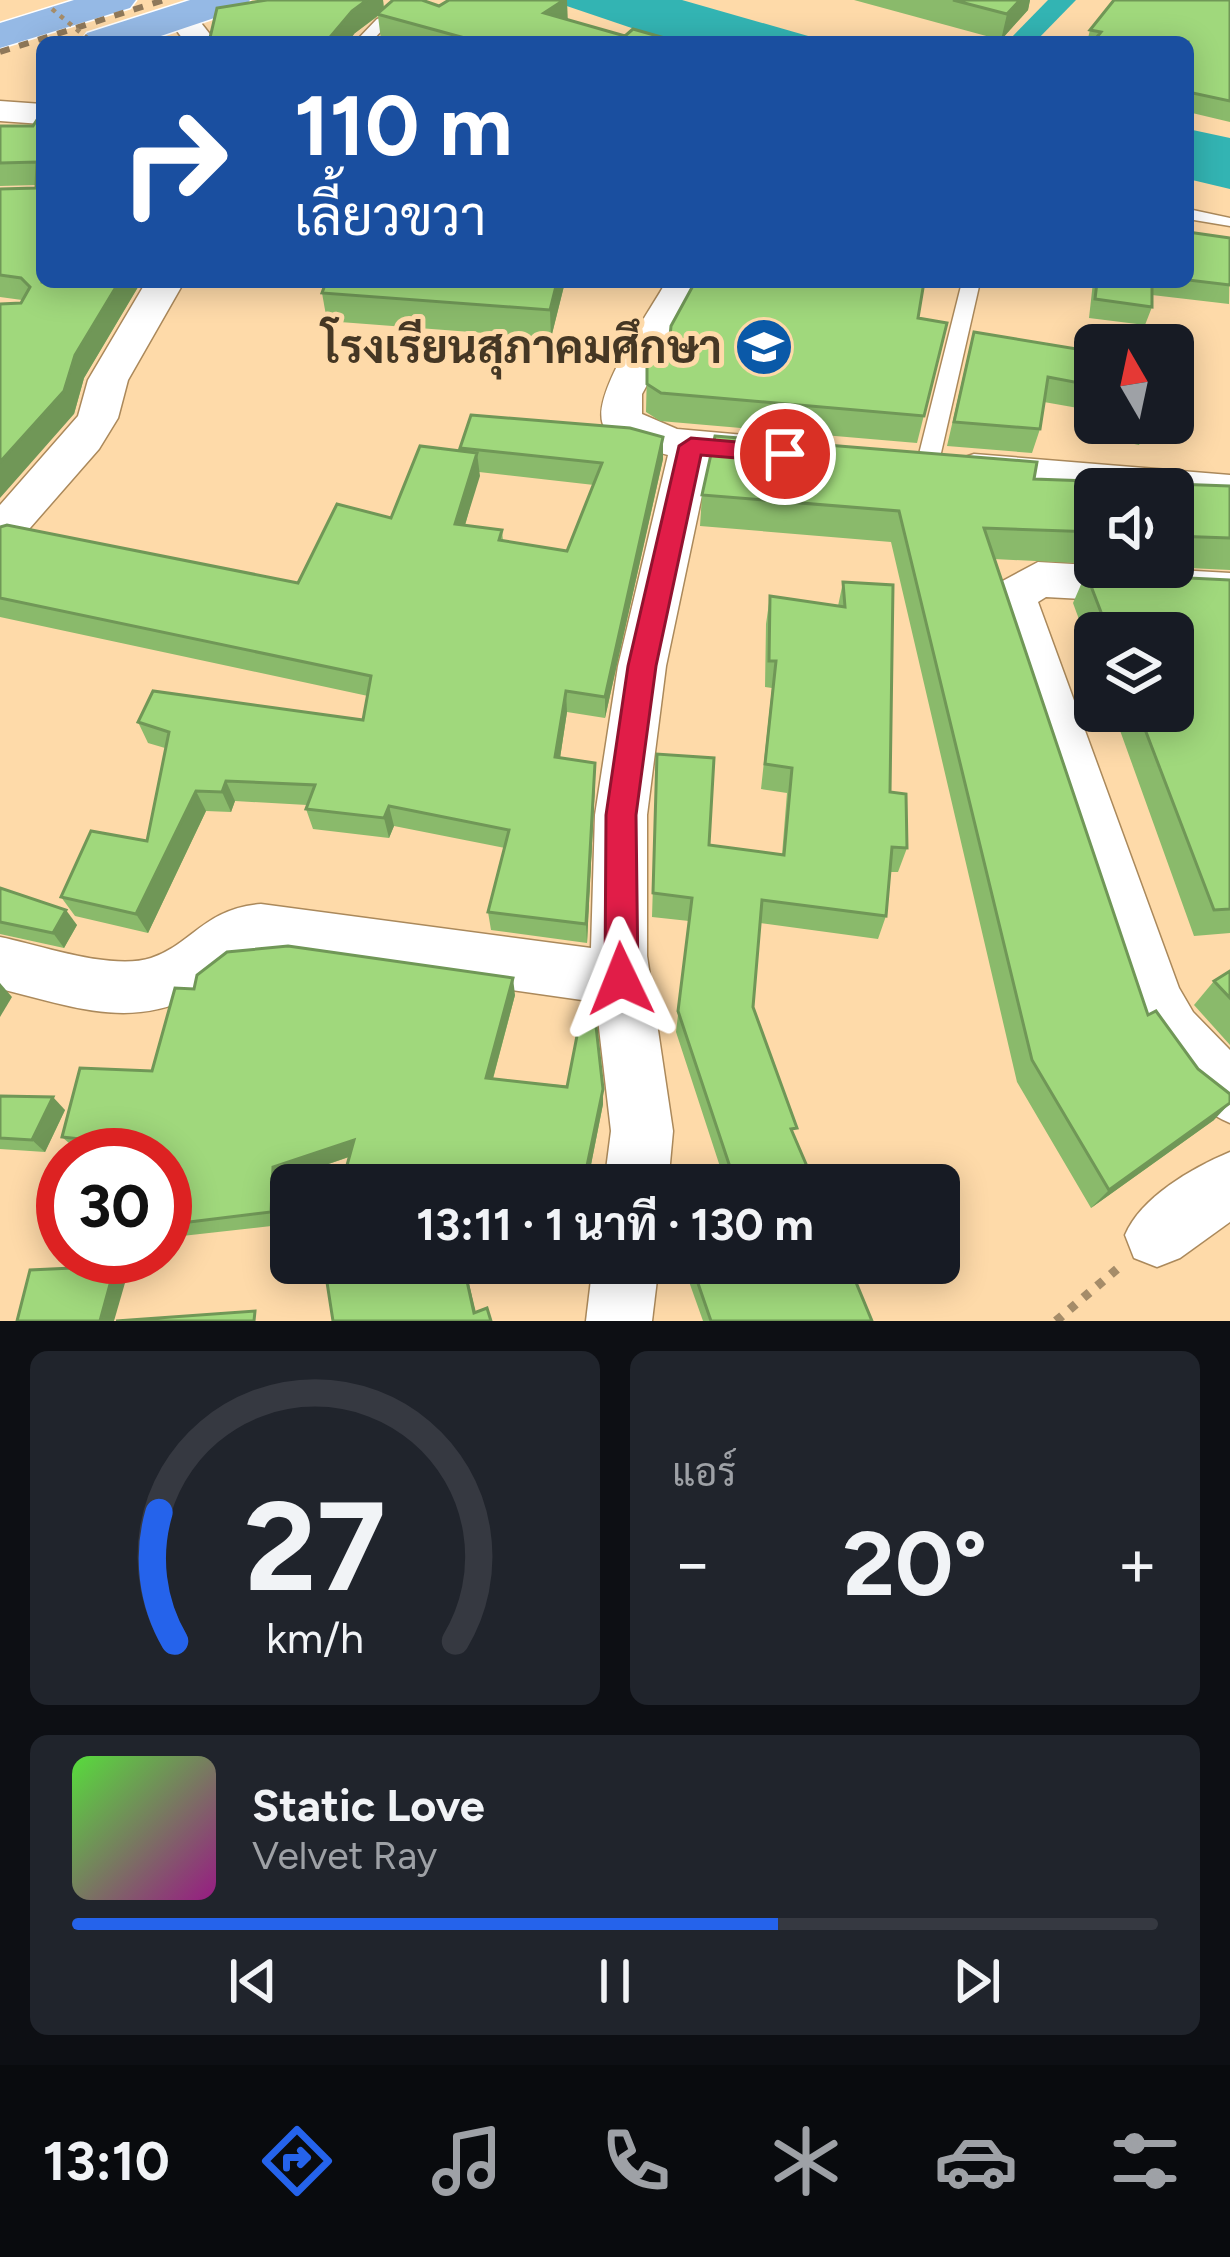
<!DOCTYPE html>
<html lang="th">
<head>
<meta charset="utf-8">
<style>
	body { margin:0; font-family:Figtree,Sarabun,sans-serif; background:#20242c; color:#f1f3f6; height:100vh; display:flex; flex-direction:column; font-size:45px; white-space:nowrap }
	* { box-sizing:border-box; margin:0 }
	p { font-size:39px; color:#9ea1a6 }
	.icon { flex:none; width:66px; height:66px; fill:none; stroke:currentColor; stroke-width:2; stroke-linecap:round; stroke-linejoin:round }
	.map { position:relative; height:1321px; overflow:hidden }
	.drawer { display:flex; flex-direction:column; gap:30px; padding:30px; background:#0d0f14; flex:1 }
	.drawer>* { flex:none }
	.banner { position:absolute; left:36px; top:36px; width:1158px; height:252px; border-radius:18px; box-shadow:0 6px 30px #0003; background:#1a4fa0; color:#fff; overflow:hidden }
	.needle { width:78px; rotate:351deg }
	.fabs { position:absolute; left:1074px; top:324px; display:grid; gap:24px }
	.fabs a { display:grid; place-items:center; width:120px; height:120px; border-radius:18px; background:#171b24; box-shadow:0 6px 30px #0003; font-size:60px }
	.speed { position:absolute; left:36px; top:1128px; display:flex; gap:24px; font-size:60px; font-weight:700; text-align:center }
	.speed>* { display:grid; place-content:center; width:156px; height:156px; border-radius:50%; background:#171b24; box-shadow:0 6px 30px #0003; line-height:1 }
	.speed .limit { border:18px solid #d22; background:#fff; color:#111 }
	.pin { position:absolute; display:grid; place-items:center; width:102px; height:102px; color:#fff; margin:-51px; border:6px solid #fff; border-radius:50%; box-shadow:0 3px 12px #0007 }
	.me { position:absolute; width:132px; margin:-66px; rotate:358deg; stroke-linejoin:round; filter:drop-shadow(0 0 9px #0008) }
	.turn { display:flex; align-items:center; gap:42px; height:252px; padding:0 60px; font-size:54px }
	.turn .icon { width:156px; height:156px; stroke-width:2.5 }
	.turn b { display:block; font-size:84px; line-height:102px }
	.big { font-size:90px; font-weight:700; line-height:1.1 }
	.drawer .card { flex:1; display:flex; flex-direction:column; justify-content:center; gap:18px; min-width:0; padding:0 42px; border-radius:18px; background:#20242c }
	.drawer .dial { align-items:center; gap:0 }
	.dial svg { height:312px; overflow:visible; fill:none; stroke:#363941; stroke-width:7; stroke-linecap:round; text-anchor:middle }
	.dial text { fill:#f1f3f6; stroke:none }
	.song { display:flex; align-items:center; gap:36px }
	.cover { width:144px; height:144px; border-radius:18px; background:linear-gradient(135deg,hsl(110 70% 55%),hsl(310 70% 35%)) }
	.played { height:12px; border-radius:6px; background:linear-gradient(90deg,#2563eb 65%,#363941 65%) }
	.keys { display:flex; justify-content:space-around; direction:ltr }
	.heat { display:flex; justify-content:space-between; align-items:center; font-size:66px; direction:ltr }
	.drawer .tiles { flex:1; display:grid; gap:30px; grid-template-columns:1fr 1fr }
	.card:last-child { grid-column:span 2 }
	.trip { position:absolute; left:270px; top:1164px; width:690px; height:120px; border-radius:18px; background:#171b24; box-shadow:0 6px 30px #0003; font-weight:700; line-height:120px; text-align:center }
	.tabs { display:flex; height:192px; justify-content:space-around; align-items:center; background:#090b0e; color:#9ea1a6 }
	.tabs .icon { width:84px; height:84px }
	.tabs .selected { color:#2563eb }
	.tabs b { font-size:54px; color:#f1f3f6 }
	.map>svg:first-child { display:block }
	.water { fill:#33b4b3 }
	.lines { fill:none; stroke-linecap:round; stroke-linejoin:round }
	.canal { fill:#33b4b3; fill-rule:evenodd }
	.lane-casing { stroke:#ab895b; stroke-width:3 }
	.street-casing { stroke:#ab895b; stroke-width:3 }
	.primary-casing { stroke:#fff; stroke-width:3 }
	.path { stroke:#a58c69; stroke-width:9; stroke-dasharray:8 10; stroke-linecap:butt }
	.lane { fill:#fff; fill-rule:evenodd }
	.street { fill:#fff; fill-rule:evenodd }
	.primary { fill:#95b9e5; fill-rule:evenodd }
	.rail { stroke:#8f7859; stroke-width:6; stroke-dasharray:10 10; stroke-linecap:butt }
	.path-bridge { stroke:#a58c69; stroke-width:4.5; stroke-dasharray:4.5 6; stroke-linecap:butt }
	.wall { fill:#8aba6b; fill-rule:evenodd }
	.shaded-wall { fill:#709757 }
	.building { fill:#a0d87c; stroke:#709757; stroke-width:3 }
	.route { fill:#e11d48; stroke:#92132f; stroke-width:3 }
	.labels { text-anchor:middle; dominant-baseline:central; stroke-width:10; stroke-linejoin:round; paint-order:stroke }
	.poi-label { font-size:45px; font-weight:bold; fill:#453724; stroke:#fedaa9; text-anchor:end }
</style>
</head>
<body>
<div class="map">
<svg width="1230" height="1321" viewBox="0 0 1230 1321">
	<rect width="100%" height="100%" fill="#fedaa9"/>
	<g class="water">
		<polygon points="549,0 682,0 829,42 673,42"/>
		<polygon points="1188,129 1230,138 1230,189 1188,179"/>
	</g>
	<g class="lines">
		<polygon class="canal" points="1048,0 1076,0 1035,42 1007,42"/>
		<defs>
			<g id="lane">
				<polygon points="405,11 410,12 410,18 387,25 371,42 355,42 377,19"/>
				<polygon points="1188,209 1230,218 1230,226 1188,219"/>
				<polygon points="962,282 980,282 938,466 927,473 916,466"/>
			</g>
			<g id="street">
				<polygon points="181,7 191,10 216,42 185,42 166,16"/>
				<polygon points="0,101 42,104 42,124 0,121"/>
				<polygon points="146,282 184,282 128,380 118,418 99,449 16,544 0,549 0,505 78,416 88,380"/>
				<path d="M666 282H704L642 394V414L677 429 779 438 794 443 800 453 794 463 779 468 709 462 666 666 647 815V956L673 1131 668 1185H604L611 1131 596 1002 261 954C232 957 216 984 191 997 128 1030 64 1004 0 989V937C40 945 112 971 151 958 193 944 203 909 261 904L591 948 595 815 618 666 668 455C648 449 620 444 606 429 583 405 652 308 666 282Z"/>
				<polygon points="974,454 1230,475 1230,505 1173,500 1173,489 1095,489 1095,494 959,479 953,469 959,459"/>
				<path d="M1038 562 1230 573V607L1046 597 1038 602 1179 988 1193 1012 1230 1050V1123C1181 1103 1147 1048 1126 1001L990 596 997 584Z"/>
				<path d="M1230 1152V1222L1180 1258 1157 1267 1134 1258 1125 1235C1141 1197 1192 1168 1230 1152Z"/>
				<polygon points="593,1263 659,1263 652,1321 586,1321"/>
			</g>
			<g id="primary">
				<polygon points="74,0 136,0 130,8 0,48 0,23"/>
				<polygon points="190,0 250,0 244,8 143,42 81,42 87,33"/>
			</g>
		</defs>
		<use href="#lane" class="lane-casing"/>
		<use href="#street" class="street-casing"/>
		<use href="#primary" class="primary-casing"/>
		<polyline class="path" points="1056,1321 1123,1264"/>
		<use href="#lane" class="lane"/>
		<use href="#street" class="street"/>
		<use href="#primary" class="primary"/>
		<polyline class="rail" points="0,52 164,0"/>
		<polyline class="path-bridge" points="52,9 92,42"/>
	</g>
	<g class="wall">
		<polygon points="263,0 383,0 384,8 439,6 449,0 567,0 567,20 625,36 675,42 388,42 381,40 378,16 355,33 209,42"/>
		<polygon points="854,0 1030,0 1028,10 1001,40"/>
		<polygon points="1230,0 1230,122 1188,112 1188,42 1087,42 1090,30"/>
		<polygon points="42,112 42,282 141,282 84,378 74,414 21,303 22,300 0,297 0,189 36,188 36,185 0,186 0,126 33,126"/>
		<polygon points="1188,232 1230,238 1229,304 1152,295 1152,307 1145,325 1089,318 1093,282 1188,282"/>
		<polygon points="565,282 551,338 327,321 322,293"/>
		<polygon points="695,282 927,282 923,290 918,318 947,323 917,443 660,421 646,412 647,368 668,357"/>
		<polygon points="1095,352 1095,411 1044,402 1040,429 1032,453 947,446 968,355"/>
		<polygon points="1103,423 1148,423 1139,445 1101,437"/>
		<path d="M663 437V459L605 718 567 712 560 758 595 783 587 943 491 930 488 912 505 848 394 826 389 838 313 829 306 809 307 805 235 801 231 812 206 811 148 933 75 916 61 897 147 841 165 748 148 743 138 722 363 720 368 696 0 617V527L298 583 391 518 460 451V448ZM479 472 594 485 567 551 503 541 502 530 465 526Z"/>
		<polygon points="1034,479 1230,486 1230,570 1169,567 1173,567 1173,489 1095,489 1095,564 994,559 1148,1015 1214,1120 1091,1208 1017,1082 891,542 700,526 702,495"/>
		<polygon points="1086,573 1230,580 1230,933 1194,936 1113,711 1173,711 1173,633 1095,633 1095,663 1073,603"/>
		<polygon points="843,582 890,792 907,848 898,872 890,872 886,916 878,939 760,923 753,1007 794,1136 815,1185 726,1185 676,1032 689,921 652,917 657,754 709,845 782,855 787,793 761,789 772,688 765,687 766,624 770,596 838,606"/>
		<polygon points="0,888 77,925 64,948 0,934"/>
		<polygon points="1230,971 1230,1045 1194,1005 1214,981"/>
		<polygon points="515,995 493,1079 603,1089 603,1104 587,1185 349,1185 344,1176 349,1157 282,1180 280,1225 173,1237 165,1229 165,1155 115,1155 77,1150 62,1137 152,1071"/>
		<polygon points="0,1096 65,1110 45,1152 0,1149"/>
		<polygon points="690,1263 872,1321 703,1321 687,1276"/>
	</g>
	<g class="shaded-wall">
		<polygon points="367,0 383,0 384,11 355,33 348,42 326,42 352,11"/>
		<polygon points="564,0 567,0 568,25 544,13"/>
		<polygon points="1020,0 1030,0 1028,10 1001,40 1007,14"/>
		<polygon points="119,282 141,282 84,378 74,414 0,498 0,462 75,355"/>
		<polygon points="557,282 565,282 551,338 550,310"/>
		<polygon points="663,437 663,459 605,718 605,697"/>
		<polygon points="477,453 480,476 458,547 455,524"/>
		<polygon points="566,691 567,712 557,778 555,757"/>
		<polygon points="595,763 595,783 587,943 586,924"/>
		<polygon points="226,781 235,801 231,812 222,792"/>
		<polygon points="196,791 206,811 148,933 136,914"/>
		<polygon points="389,806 394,826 389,838 384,818"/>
		<polygon points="66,910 77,925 64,948 53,933"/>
		<polygon points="513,978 515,995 489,1093 486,1078"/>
		<polygon points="0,983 12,997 0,1017"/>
		<polygon points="603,1089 603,1104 587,1185 583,1185"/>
		<polygon points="53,1097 65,1110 45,1152 32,1140"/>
		<polygon points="1230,1103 1214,1120 1091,1208 1109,1190"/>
		<polygon points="354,1140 360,1153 282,1180 280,1225 271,1212 273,1167"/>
		<polygon points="463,1263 464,1263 478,1321 474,1313"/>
		<polygon points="115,1266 127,1276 114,1321 100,1321"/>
	</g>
	<g class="building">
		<polygon points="267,0 367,0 352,11 326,42 133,42 209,42 217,8"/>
		<polygon points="393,0 422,0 439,6 449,0 564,0 544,13 625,36 633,29 675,41 457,42 456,41 461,37 377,14"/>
		<polygon points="953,0 1020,0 1007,14"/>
		<polygon points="1114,0 1230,0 1230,101 1188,92 1188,42 1093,42 1101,32 1090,30"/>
		<polygon points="42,112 42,282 119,282 75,355 64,391 0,462 0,304 21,303 30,287 21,278 0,275 0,189 36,188 37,162 0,163 0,126 33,126"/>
		<polygon points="1188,232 1230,238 1230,285 1188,280"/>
		<polygon points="326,282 557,282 550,310 322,293"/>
		<polygon points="695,282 924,282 918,318 947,323 924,416 661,393 647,384 647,368 655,354 668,357 671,326"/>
		<polygon points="1097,282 1152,282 1152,307 1095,299"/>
		<polygon points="974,332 1095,352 1095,386 1048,377 1040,429 954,422"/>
		<polygon points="471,415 630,428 663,437 605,697 566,691 555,757 595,763 586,924 488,912 509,830 389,806 384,818 306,809 315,785 226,781 222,792 196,791 136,914 61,897 91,831 147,841 169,732 138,722 153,691 363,720 371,676 0,598 0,527 7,525 298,583 337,504 391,518 420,446 477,453 455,524 502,530 499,540 567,551 602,463 460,448"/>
		<polygon points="715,436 1037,462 1034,479 1230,486 1230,538 1173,536 1173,489 1095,489 1095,532 984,528 1148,1015 1156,1011 1198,1069 1230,1094 1230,1103 1109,1190 1032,1060 899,511 702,495"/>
		<polygon points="1086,573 1230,580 1230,909 1214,910 1138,711 1173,711 1173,633 1109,633"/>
		<polygon points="843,582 893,585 890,792 906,794 907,848 892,847 886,916 762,900 753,1007 797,1128 791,1129 815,1185 736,1185 678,1011 692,898 653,893 657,754 714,758 709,845 784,855 792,768 765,764 776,661 769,661 770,596 845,607"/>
		<polygon points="0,888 66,910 53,933 0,922"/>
		<polygon points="288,946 513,978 486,1078 567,1087 583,1005 594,1008 603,1089 583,1185 409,1185 344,1176 354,1140 273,1167 271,1212 165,1225 165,1155 124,1154 127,1144 62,1137 80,1068 152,1071 175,988 194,989 197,975 227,952"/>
		<polygon points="1230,971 1230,998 1214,981"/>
		<polygon points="0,1096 53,1097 32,1140 0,1138"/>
		<polygon points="324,1263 463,1263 474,1313 487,1308 491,1321 333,1321"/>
		<polygon points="691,1263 848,1263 872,1321 711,1321"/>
		<polygon points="115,1266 100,1321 17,1321 30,1270"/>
		<polygon points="255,1311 254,1321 116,1321"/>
	</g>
	<polygon class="route" points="691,438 785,446 797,454 785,462 701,455 656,666 636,815 638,979 633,990 621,994 610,990 605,979 606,815 628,666 679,446"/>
	<defs>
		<symbol id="school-disc" viewBox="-11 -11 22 22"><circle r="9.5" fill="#0a59a8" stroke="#fedaa9"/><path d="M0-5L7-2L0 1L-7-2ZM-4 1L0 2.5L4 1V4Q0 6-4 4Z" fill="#fff"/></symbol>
	</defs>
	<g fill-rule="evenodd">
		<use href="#school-disc" x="731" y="314" width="66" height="66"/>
	</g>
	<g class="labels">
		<g class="poi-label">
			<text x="722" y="347">โรงเรียนสุภาคมศึกษา</text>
		</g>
	</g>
</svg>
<div class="fabs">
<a><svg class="needle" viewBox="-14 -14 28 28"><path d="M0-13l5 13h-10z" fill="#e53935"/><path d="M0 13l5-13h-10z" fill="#9ea1a6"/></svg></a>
<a><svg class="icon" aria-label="sound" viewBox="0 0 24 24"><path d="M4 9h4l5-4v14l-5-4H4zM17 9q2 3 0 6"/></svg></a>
<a><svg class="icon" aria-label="layers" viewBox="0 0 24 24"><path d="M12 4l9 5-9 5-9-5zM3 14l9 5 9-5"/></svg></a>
</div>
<div class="speed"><div class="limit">30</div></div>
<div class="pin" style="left:785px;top:454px;background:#d93025"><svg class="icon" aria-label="arrive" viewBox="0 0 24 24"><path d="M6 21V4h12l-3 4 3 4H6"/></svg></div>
<svg class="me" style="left:621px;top:979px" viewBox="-20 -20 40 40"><path d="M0-17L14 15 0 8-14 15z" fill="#e11d48" stroke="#fff" stroke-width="4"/></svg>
<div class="trip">13:11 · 1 นาที · 130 m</div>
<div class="banner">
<div class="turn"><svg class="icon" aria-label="right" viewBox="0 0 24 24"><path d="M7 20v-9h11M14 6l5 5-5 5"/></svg><div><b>110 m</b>เลี้ยวขวา</div></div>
</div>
</div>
<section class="drawer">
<div class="tiles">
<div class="card dial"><svg viewBox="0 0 100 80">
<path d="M14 69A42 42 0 1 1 86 69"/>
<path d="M14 69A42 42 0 0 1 10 36" stroke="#2563eb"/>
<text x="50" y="56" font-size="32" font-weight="700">27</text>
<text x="50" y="72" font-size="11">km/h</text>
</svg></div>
<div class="card"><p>แอร์</p>
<div class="heat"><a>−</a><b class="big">20°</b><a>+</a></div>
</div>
<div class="card">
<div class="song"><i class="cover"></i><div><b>Static Love</b><p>Velvet Ray</p></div></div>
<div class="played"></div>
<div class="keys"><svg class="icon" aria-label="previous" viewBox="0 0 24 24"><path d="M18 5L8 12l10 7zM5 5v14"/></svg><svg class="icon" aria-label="pause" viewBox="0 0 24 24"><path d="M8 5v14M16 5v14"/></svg><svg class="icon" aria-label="next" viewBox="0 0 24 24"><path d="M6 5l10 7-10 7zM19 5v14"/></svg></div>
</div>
</div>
</section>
<nav class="tabs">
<b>13:10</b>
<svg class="icon selected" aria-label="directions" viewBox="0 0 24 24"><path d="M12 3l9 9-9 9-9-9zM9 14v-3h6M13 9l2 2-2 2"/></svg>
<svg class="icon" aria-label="music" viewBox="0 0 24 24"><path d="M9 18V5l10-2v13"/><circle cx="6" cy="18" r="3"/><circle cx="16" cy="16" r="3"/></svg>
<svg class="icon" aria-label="phone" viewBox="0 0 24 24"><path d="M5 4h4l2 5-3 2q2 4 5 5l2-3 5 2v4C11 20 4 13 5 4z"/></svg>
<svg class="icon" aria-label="climate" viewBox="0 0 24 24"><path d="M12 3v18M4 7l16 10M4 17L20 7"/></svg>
<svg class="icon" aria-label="car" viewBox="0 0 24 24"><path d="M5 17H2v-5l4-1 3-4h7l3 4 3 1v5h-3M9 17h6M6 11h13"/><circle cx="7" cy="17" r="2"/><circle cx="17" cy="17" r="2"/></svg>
<svg class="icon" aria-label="filters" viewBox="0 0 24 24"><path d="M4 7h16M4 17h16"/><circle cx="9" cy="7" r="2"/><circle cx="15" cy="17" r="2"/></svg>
</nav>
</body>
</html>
